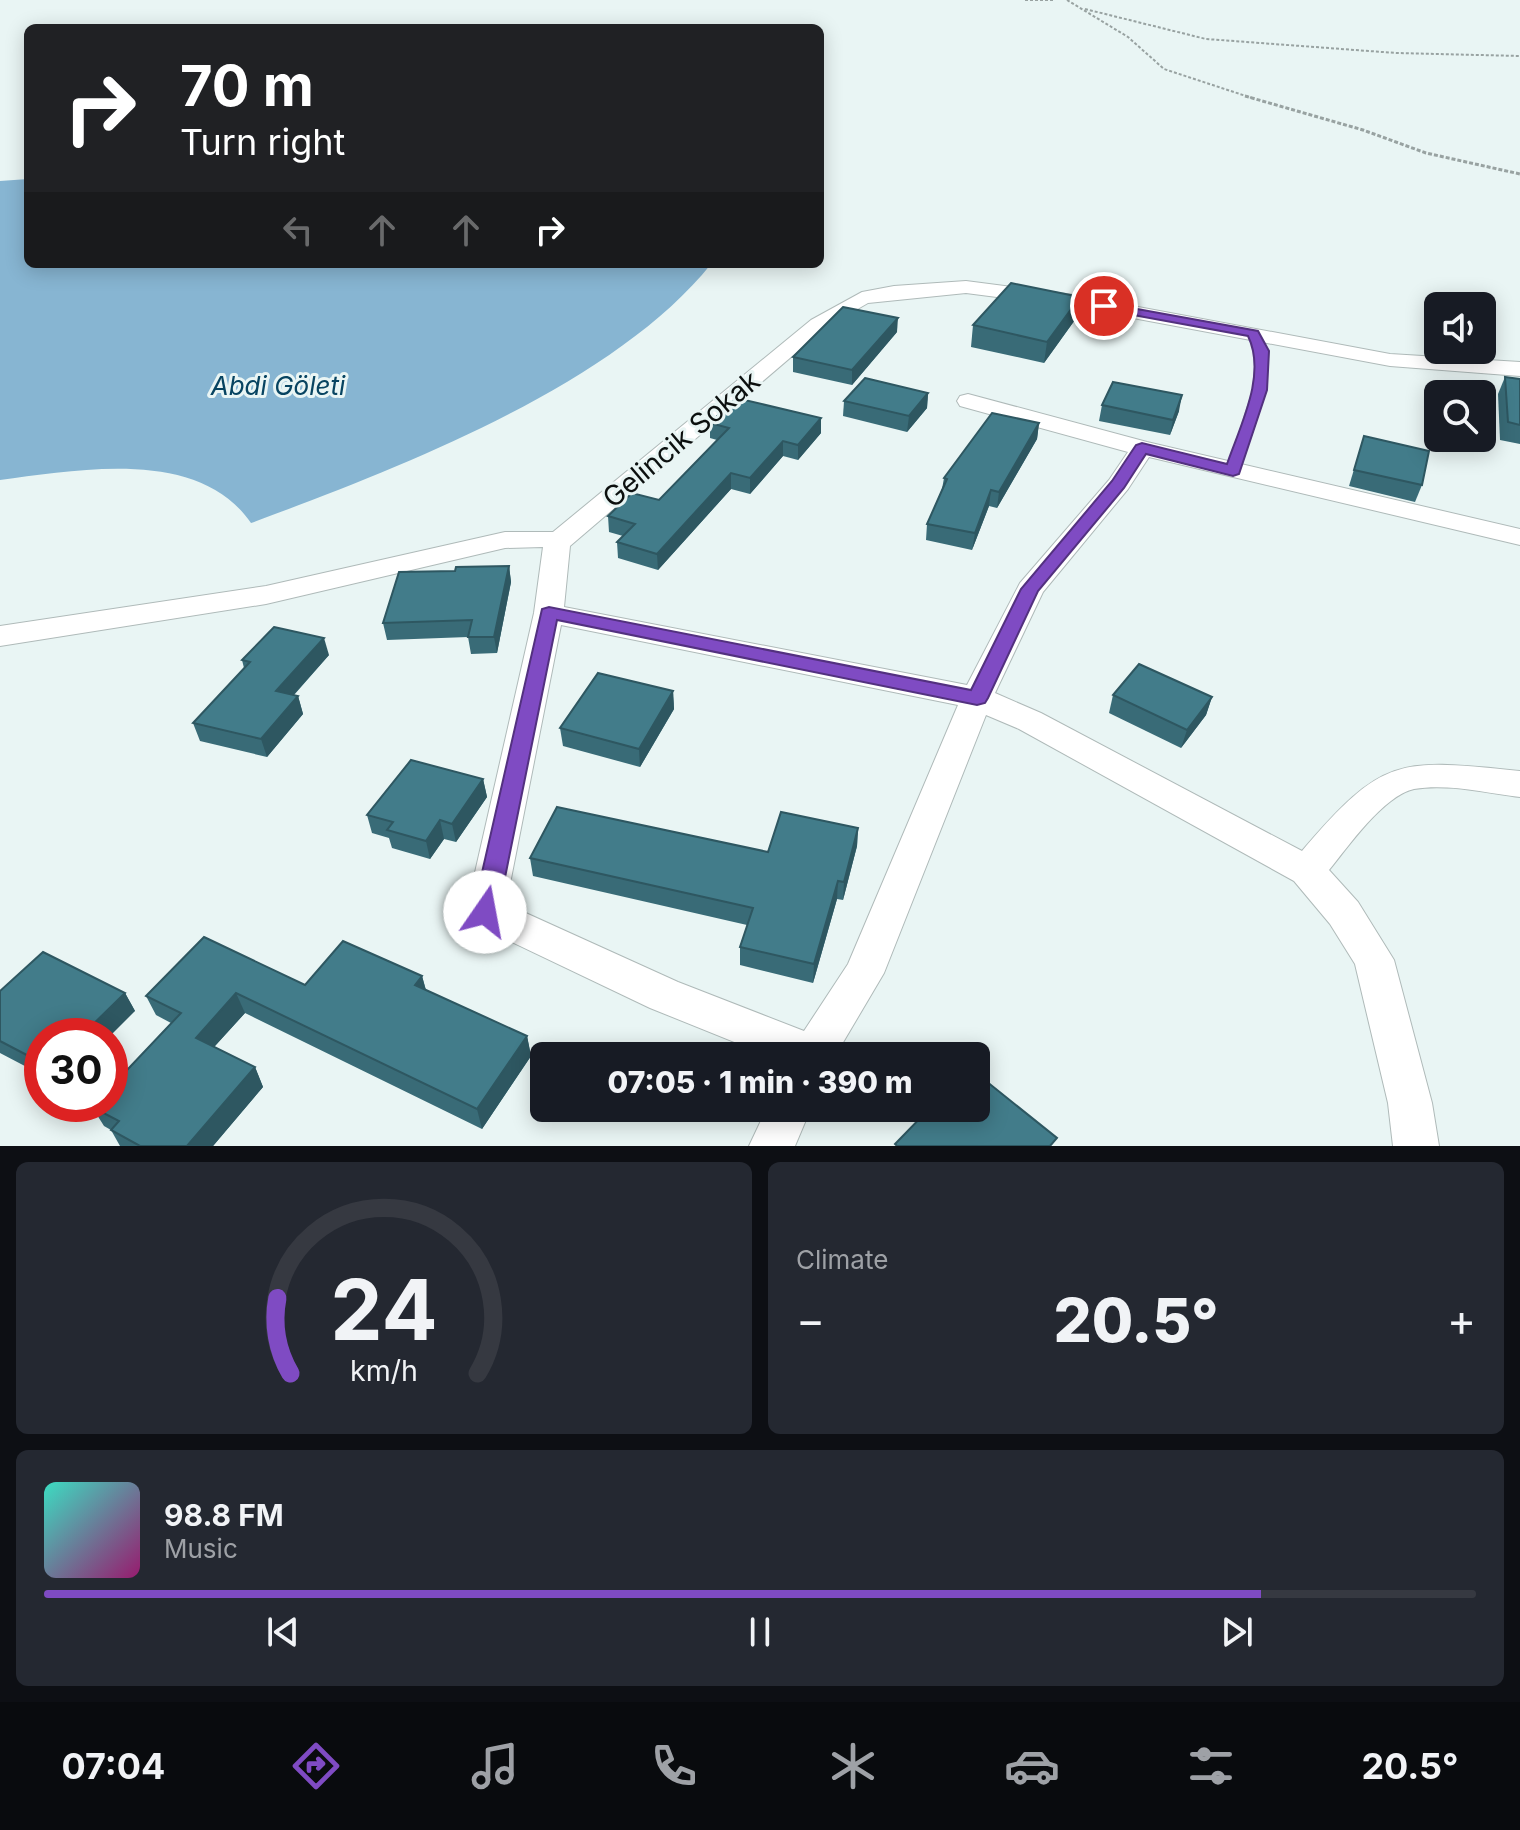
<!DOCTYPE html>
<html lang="en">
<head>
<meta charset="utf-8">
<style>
	body { margin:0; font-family:Inter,sans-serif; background:#242831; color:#f1f3f6; height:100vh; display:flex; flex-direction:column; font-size:30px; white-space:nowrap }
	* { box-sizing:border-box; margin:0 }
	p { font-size:26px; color:#9ea1a6 }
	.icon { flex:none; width:44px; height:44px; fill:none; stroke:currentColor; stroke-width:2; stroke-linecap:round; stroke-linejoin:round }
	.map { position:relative; height:1146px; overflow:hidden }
	.drawer { display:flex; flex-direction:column; gap:16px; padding:16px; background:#0d0f14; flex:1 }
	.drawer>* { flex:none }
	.hud { position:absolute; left:24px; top:24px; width:800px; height:244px; border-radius:12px; box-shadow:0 4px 20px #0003; background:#202124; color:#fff; overflow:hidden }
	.fabs { position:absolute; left:1424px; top:292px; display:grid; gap:16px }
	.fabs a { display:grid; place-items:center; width:72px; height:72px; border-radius:12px; background:#171b24; box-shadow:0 4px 20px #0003; font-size:40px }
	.speed { position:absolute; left:24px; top:1018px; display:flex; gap:16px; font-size:40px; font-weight:700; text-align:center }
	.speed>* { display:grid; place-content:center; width:104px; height:104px; border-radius:50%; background:#171b24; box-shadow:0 4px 20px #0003; line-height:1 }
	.speed .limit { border:12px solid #d22; background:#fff; color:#111 }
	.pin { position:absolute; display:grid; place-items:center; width:68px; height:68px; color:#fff; margin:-34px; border:4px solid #fff; border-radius:50%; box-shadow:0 2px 8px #0007 }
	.me { position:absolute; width:88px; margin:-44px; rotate:12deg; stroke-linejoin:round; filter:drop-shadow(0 0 6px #0008) }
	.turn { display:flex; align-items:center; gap:28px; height:168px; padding:0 24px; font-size:36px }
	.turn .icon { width:104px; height:104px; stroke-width:2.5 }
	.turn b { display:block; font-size:56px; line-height:68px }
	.lanes { display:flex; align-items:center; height:76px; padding:0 24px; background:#0003; justify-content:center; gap:40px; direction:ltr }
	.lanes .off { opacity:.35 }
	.big { font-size:60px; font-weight:800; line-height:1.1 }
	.drawer .card { flex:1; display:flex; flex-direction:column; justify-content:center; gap:12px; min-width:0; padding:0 28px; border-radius:12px; background:#242831 }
	.drawer .dial { align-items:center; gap:0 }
	.dial svg { height:208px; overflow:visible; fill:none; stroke:#363941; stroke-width:7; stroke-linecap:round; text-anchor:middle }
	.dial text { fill:#f1f3f6; stroke:none }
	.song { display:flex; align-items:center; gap:24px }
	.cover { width:96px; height:96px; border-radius:12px; background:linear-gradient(135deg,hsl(170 70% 55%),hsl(320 70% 35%)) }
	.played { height:8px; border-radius:4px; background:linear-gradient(90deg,#7f4bc3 85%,#363941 85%) }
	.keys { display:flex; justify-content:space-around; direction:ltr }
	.heat { display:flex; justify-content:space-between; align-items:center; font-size:44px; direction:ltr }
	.drawer .tiles { flex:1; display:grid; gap:16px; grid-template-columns:1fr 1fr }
	.card:last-child { grid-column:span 2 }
	.trip { position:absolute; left:530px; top:1042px; width:460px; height:80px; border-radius:12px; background:#171b24; box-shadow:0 4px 20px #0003; font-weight:800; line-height:80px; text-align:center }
	.menu { display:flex; height:128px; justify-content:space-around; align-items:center; background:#090b0e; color:#9ea1a6 }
	.menu .icon { width:56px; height:56px }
	.menu .active { color:#7f4bc3 }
	.menu b { font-size:36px; color:#f1f3f6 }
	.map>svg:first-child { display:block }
	.water { fill:#87b5d2 }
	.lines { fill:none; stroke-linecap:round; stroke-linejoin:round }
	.lane-casing { stroke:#afbab9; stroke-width:2 }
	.street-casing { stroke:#afbab9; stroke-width:2 }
	.path-far1 { stroke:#98a2a1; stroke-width:2; stroke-dasharray:3 2; stroke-linecap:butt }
	.path { stroke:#98a2a1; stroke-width:3; stroke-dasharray:4 2; stroke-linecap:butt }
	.lane { fill:#fff; fill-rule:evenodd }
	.street { fill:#fff; fill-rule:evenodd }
	.wall { fill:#396b77 }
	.shaded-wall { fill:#2e5761 }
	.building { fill:#427c8a; stroke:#2e5761; stroke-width:2 }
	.route { fill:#7f4bc3; stroke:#53317f; stroke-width:2 }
	.labels { text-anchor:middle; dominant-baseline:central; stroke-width:6; stroke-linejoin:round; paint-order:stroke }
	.far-water-label { font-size:26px; font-style:italic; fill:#074461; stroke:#e9f5f4 }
	.street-label { font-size:28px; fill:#0c100f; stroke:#e9f5f4 }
</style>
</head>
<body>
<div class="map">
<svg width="1520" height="1146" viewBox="0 0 1520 1146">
	<rect width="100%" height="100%" fill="#e9f5f4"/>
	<path class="water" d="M28 179V264H711C614 386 395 470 251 523 199 447 78 470 0 480V181Z"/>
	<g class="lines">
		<defs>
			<path id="lane" d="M1253 330C1287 350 1249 441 1239 471L1233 475 1227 471 1253 390 1257 351 1248 333Z"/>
			<g id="street">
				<path d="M966 281 1074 295 1390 354 1520 362V376L1390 366 1074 307 966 293 868 303 825 328 570 546 564 607 967 685 1020 583 1109 480 1128 452 960 406 957 401 960 396 968 394 1147 442 1520 529V545L1149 457 1128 489 1043 592 995 693 1041 713 1302 851C1384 755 1399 759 1520 771V797C1487 793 1447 783 1414 789 1383 796 1348 847 1329 870L1358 902 1394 960 1432 1103 1439 1146H1393L1388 1103 1355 964 1330 924 1294 881 1019 729 986 715 884 973 835 1056H769L650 1008 472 923 466 912 534 613 543 547 505 548 266 604 0 646V626L266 586 505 532H553L811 320 862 292 894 286ZM561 625 958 705 848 964 804 1031 678 982 506 904Z"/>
				<polygon points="767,1108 811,1108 795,1146 749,1146"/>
			</g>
		</defs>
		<use href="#lane" class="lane-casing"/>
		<use href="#street" class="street-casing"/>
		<g class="path-far1">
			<polyline points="1025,0 1054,0"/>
			<polyline points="1067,0 1128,37 1164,69 1252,98"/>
			<polyline points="1085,9 1206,39 1396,53 1520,56"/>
		</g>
		<polyline class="path" points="1245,96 1363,130 1426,153 1520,174"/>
		<use href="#lane" class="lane"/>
		<use href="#street" class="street"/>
	</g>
	<g class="wall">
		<polygon points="1080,297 1077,317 1044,363 971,347 973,325"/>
		<polygon points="897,332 852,385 793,372 793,357"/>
		<polygon points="1505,377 1520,379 1520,444 1500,440 1498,394"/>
		<polygon points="928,393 927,408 907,432 843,416 844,401"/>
		<polygon points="1102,405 1179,411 1170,435 1099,421"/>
		<polygon points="821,418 821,433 798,460 783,456 750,494 731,489 658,570 618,558 617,542 623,536 609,532 608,516 659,500 717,440 710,438 710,423"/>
		<polygon points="1039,423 1037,439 997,508 989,506 972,550 926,540 927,524 942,489 944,478"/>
		<polygon points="1364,436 1422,485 1415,502 1349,486"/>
		<polygon points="509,566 511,582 497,653 471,654 468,637 387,640 383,623 455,571"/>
		<polygon points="329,655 294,695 298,696 303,714 267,757 200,741 193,723 244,668 242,660"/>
		<polygon points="673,691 674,709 640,767 563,746 560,728"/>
		<polygon points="1113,695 1212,697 1206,715 1181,748 1109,713"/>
		<polygon points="483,779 487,797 456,842 444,839 430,859 392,848 389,838 372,833 367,815"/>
		<polygon points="858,828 857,846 843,900 837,899 813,983 740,965 740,947 747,925 533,876 530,858 768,852"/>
		<polygon points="422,976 426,990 527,1036 531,1056 482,1129 245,1013 214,1047 255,1067 263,1087 213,1146 120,1146 111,1130 104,1126 92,1107 171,1023 156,1015 146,996"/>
		<polygon points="0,991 125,993 135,1011 42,1036 42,1075 0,1053"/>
	</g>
	<g class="shaded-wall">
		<polygon points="1080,297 1077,317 1044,363 1047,342"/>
		<polygon points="898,318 897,332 852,385 852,370"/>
		<polygon points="928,393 927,408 907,432 909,416"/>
		<polygon points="1182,395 1179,411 1170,435 1173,420"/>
		<polygon points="821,418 821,433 798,460 798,445"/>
		<polygon points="1039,423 1037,439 997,508 999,492"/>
		<polygon points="783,441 783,456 750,494 750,478"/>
		<polygon points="731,473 731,489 658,570 657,554"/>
		<polygon points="991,490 989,506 972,550 975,533"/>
		<polygon points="509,566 511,582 497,653 494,637"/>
		<polygon points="324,638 329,655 281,709 276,691"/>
		<polygon points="673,691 674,709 640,767 639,749"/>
		<polygon points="298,696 303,714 267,757 261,739"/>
		<polygon points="1212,697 1206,715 1181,748 1187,730"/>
		<polygon points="483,779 487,797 456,842 452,824"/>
		<polygon points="440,820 444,839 430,859 426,841"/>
		<polygon points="858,828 857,846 843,900 844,882"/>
		<polygon points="838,881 837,899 813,983 814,964"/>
		<polygon points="422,976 427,995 415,985"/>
		<polygon points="125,993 135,1011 110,1036 81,1036"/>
		<polygon points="236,993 245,1013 205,1057 196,1038"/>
		<polygon points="527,1036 531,1056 482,1129 477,1109"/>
		<polygon points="255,1067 263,1087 213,1146 187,1146"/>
	</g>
	<g class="building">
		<polygon points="1011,283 1080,297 1047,342 973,325"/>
		<polygon points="843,307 898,318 852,370 793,357"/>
		<polygon points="1505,377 1520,379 1520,425 1508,422"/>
		<polygon points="865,378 928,393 909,416 844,401"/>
		<polygon points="1113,382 1182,395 1173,420 1102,405"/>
		<polygon points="736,398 821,418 798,445 783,441 750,478 731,473 657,554 617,542 635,524 608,516 632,493 659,500 729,428 710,423"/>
		<polygon points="992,413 1039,423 999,492 991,490 975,533 927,524 947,479 944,478"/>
		<polygon points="1364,436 1429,451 1422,485 1354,470"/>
		<polygon points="509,566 494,637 468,637 472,620 383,623 399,572 455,571 456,567"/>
		<polygon points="274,627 324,638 276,691 298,696 261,739 193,723 250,662 242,660"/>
		<polygon points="1139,664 1212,697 1187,730 1113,695"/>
		<polygon points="598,673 673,691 639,749 560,728"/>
		<polygon points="411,760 483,779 452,824 440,820 426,841 387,830 393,822 367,815"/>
		<polygon points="557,807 768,852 781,812 858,828 844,882 838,881 814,964 740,947 753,908 530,858"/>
		<polygon points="204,937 305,985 343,941 422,976 415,985 527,1036 477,1109 236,993 196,1038 255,1067 187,1146 140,1146 111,1130 119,1121 92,1107 95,1104 110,1104 110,1088 181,1013 146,996"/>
		<polygon points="43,952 125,993 81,1036 42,1036 42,1063 0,1041 0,991"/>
		<polygon points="976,1073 1057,1138 1050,1146 897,1146 895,1144 930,1108 976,1108"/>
	</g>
	<path class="route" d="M1104 303 1258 331 1269 351 1267 390 1239 474 1233 476 1146 454 1124 488 1038 591 988 698 985 703 977 705 557 620 498 912 494 920 485 923 477 920 473 912 542 609 549 607 971 690 1021 589 1112 481 1136 445 1142 443 1227 464C1240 426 1267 375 1248 336L1100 309V304Z"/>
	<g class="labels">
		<g class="far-water-label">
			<text x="278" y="385">Abdi Göleti</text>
		</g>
		<g class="street-label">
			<text transform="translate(681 439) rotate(-40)">Gelincik Sokak</text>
		</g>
	</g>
</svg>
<div class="fabs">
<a><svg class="icon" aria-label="sound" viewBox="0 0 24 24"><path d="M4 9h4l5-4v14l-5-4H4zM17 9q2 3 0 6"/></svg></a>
<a><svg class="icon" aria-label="search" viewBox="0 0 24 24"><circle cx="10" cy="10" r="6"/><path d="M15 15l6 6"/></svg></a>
</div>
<div class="speed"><div class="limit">30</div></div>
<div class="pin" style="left:1104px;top:306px;background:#d93025"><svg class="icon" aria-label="arrive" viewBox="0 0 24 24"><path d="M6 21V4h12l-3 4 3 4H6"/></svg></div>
<svg class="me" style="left:485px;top:912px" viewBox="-20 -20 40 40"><circle r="19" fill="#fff"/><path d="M0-13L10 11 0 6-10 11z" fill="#7f4bc3"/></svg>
<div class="trip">07:05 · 1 min · 390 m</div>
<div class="hud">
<div class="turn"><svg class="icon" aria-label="right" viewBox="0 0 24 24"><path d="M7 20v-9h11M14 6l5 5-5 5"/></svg><div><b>70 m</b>Turn right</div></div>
<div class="lanes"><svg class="icon off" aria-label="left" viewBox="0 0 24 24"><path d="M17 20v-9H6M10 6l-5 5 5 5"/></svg><svg class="icon off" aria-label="ahead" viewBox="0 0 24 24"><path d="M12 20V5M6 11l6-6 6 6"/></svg><svg class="icon off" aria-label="ahead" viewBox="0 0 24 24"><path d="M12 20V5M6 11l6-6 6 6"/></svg><svg class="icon" aria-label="right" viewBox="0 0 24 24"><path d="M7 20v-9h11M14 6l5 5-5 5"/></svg></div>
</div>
</div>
<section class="drawer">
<div class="tiles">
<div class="card dial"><svg viewBox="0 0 100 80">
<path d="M14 69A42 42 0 1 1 86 69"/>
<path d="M14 69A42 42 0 0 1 9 40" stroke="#7f4bc3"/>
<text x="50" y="56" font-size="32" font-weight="700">24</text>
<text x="50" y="72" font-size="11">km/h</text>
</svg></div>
<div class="card"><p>Climate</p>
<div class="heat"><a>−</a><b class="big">20.5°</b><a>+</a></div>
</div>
<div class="card">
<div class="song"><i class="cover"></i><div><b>98.8 FM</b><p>Music</p></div></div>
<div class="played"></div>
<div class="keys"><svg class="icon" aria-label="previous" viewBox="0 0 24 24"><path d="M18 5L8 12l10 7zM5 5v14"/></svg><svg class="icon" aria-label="pause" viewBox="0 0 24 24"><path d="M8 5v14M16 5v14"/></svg><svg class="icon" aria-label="next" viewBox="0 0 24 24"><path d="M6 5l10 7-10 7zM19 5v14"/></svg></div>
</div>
</div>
</section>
<nav class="menu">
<b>07:04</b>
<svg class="icon active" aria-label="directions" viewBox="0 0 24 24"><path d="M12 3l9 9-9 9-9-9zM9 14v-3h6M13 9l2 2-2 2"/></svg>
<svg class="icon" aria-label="music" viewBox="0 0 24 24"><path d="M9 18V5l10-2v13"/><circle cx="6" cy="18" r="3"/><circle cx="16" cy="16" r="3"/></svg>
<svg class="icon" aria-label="phone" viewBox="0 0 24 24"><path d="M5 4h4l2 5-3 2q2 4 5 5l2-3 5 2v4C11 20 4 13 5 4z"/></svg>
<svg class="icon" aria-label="climate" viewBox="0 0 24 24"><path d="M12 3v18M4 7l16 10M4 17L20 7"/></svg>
<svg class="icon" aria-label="car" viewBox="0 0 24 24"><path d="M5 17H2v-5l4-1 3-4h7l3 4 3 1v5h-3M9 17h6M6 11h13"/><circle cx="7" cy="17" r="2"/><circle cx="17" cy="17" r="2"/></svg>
<svg class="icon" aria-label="filters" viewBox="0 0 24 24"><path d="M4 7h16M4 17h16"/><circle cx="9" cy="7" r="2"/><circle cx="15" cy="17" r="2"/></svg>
<b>20.5°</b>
</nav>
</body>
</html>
